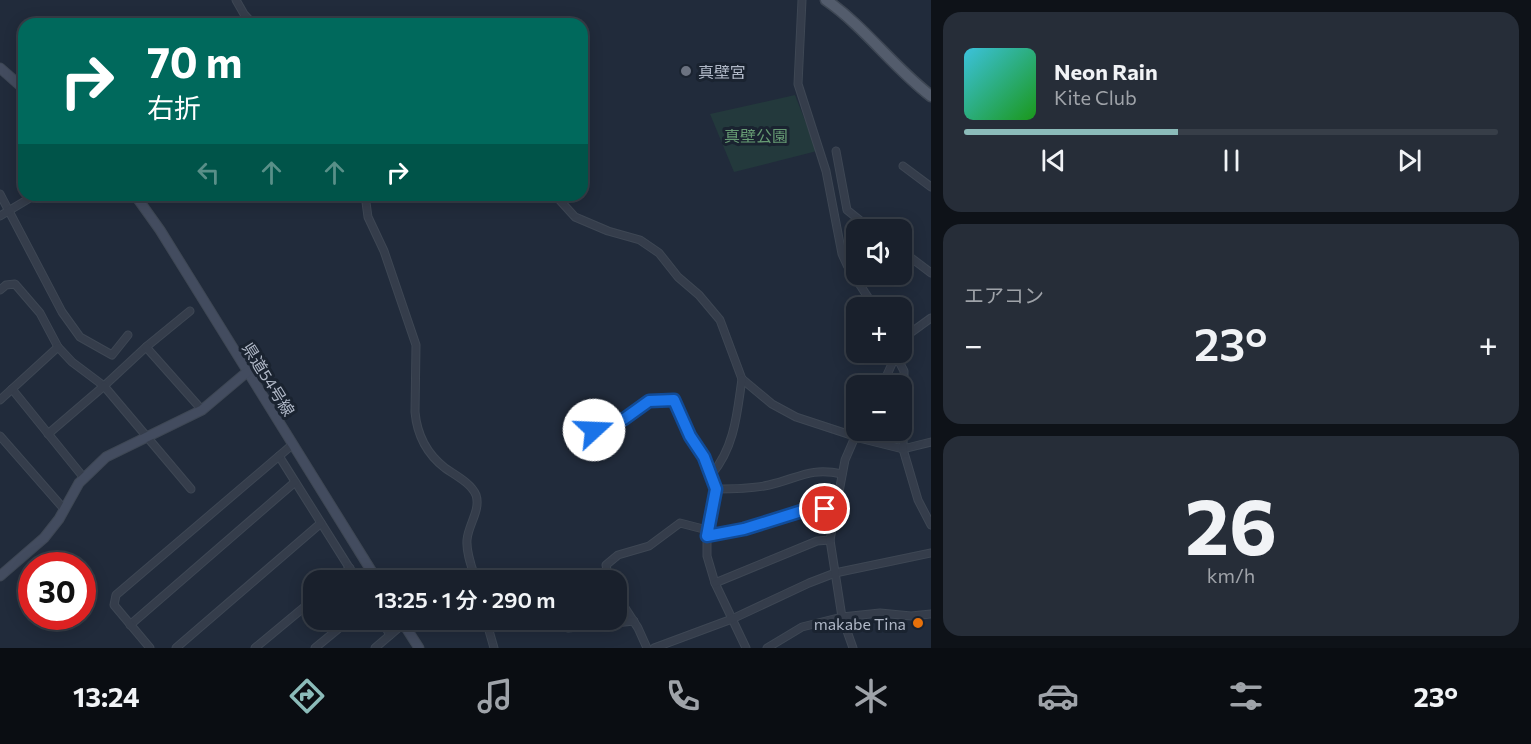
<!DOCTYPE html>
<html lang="ja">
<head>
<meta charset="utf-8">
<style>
	body { margin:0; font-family:Commissioner,"Noto Sans JP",sans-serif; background:#262d38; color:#f1f3f6; height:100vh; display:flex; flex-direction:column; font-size:22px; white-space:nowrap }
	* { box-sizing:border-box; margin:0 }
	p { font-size:20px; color:#9fa3a9 }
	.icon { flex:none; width:33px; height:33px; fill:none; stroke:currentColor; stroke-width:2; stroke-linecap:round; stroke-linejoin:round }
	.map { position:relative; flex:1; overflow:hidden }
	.drawer { display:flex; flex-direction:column; gap:12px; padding:12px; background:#0e1218; width:600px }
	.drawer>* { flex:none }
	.hud { position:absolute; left:18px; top:18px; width:570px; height:183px; border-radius:18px; box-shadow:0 3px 15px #0003,0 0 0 2px #373e48; background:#00695c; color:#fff; overflow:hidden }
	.controls { position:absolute; left:846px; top:219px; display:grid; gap:12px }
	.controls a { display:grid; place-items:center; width:66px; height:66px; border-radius:12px; background:#19202c; box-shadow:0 3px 15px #0003,0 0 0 2px #373e48; font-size:30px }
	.speed { position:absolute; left:18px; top:552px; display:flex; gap:12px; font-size:30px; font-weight:700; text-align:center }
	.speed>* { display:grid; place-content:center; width:78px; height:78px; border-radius:50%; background:#19202c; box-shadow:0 3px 15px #0003,0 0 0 2px #373e48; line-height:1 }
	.speed .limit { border:9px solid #d22; background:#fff; color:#111 }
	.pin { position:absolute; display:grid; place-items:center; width:51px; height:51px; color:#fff; margin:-26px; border:3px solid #fff; border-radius:50%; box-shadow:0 2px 6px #0007 }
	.me { position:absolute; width:66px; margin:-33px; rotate:70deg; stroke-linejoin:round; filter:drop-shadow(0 0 4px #0008) }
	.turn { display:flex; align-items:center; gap:21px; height:126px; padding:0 30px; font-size:27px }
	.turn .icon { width:78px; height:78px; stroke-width:2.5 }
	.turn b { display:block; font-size:42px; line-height:51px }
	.lanes { display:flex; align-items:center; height:57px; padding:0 30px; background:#0003; justify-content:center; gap:30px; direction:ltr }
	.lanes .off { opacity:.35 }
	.big { font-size:45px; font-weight:600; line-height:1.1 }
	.drawer .card { flex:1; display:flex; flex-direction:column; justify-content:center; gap:9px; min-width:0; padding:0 21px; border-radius:18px; background:#262d38 }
	.drawer .dial { align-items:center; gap:0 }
	.dial b { font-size:78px; line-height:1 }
	.song { display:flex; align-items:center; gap:18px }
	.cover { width:72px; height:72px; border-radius:9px; background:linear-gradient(135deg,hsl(190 70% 55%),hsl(120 70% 35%)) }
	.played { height:6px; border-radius:3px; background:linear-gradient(90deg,#8bbbb9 40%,#373e48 40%) }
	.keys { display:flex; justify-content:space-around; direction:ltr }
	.heat { display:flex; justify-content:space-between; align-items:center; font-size:33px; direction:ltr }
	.trip { position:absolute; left:303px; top:570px; width:324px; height:60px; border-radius:18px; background:#19202c; box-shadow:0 3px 15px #0003,0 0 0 2px #373e48; font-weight:600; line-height:60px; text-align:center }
	.dock { display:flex; height:96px; justify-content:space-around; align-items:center; background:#0a0d12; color:#9fa3a9 }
	.dock .icon { width:42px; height:42px }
	.dock .on { color:#8bbbb9 }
	.dock b { font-size:27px; color:#f1f3f6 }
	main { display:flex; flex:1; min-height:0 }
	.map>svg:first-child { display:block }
	.green { fill:#23393c }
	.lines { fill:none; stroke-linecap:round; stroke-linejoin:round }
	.street-casing { stroke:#3e4754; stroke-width:9 }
	.secondary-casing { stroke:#3e4754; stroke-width:11 }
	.primary-casing { stroke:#3e4754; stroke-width:13 }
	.street { stroke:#353d4b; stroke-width:7 }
	.secondary { stroke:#434c5f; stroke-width:9 }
	.primary { stroke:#535c6c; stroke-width:10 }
	.route-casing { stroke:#114b97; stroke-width:15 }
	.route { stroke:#1a73e8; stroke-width:10 }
	.worship-dot { fill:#6b7280; stroke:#1a2330; stroke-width:2 }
	.food-dot { fill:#e8710a; stroke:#1a2330; stroke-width:2 }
	.labels { text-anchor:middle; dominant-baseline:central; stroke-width:6; stroke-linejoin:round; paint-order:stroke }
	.poi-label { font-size:16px; fill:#b0b8c7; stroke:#1a2330; text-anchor:start }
	.park-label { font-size:16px; fill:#669a73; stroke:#1a2330 }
	.street-label { font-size:16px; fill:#b0b8c7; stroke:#1a2330 }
</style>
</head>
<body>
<main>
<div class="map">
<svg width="931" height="648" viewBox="0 0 931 648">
	<rect width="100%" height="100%" fill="#212b3b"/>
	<polygon class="green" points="795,95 817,151 734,172 710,114"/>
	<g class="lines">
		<defs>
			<g id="street">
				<polyline points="236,0 244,14 253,24"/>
				<polyline points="802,0 798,84 826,171 842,254 847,265 875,308"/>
				<polyline points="836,151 847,210 872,230"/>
				<polyline points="903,166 931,187"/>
				<polyline points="0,194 62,312 80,337 112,355 128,335"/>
				<path d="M365 195 368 217 384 251 416 345 415 412C417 434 427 454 445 468 455 475 471 483 476 495 481 510 468 525 467 540 466 553 472 568 476 580"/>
				<polyline points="555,195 575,217 608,231 640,240 659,253 678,277 699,295 720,320 742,379 772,404 796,417 863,439 903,449 931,442"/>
				<polyline points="0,216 35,195"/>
				<polyline points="902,251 931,273"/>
				<polyline points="0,290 6,285 15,284 40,313 58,347 72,362 104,386 146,347 190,311"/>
				<polyline points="902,339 931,318"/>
				<polyline points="146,347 202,410"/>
				<polyline points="894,352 904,371 903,449 918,500 931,525"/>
				<polyline points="882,386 895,357"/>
				<polyline points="12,389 84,478"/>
				<polyline points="0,400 58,347"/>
				<polyline points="594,430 602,425 624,419 649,401 674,401 690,436 704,457 712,474"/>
				<polyline points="48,434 104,386 191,489"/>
				<polyline points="0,436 64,509"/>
				<polyline points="279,456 357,580"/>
				<path d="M716 489C734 489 752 489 769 485 799 478 810 467 842 474"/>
				<polyline points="707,533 707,556 715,583 746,648"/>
				<polyline points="707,536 744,529 805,510 835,508"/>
				<polyline points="335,580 350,568"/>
				<path d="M609 580 606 565 618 555 649 546 680 523 707 530C714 508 719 497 712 474 735 446 737 413 742 379"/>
				<polyline points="715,583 817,541 830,540"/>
				<polyline points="616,594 638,628 647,648"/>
				<polyline points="381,620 390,635"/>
				<polyline points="486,620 494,648"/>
				<polyline points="130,625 295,482"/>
				<polyline points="568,628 634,621"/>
				<polyline points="150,648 114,605 116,595 292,445"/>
				<polyline points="176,648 321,523"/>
				<polyline points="255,648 314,599"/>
				<polyline points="315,648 349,620"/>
				<polyline points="375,648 403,624"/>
				<polyline points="654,648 732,619 809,583 835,573 931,553"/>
				<polyline points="767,648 802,627 842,617 880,613 911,616 931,614"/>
				<polyline points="853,648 842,617 830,540 845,460 858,430"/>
			</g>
			<g id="secondary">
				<polyline points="0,68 24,89"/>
				<polyline points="135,195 160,230 377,580"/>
				<polyline points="0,576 44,538 59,519 79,483 106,457 202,410 247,372"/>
				<polyline points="401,620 419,648"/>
			</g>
			<path id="primary" d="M826 0C865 27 893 67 931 96"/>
		</defs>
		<use href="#street" class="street-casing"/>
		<use href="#secondary" class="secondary-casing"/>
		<use href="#primary" class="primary-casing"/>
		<use href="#street" class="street"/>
		<use href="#secondary" class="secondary"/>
		<use href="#primary" class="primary"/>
	</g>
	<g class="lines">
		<defs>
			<polyline id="route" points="594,430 602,425 624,419 649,401 674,400 690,436 704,457 716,489 707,536 744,529 805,510 825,509"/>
		</defs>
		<use href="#route" class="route-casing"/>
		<use href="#route" class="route"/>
	</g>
	<circle class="worship-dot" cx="686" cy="71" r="6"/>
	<circle class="food-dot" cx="918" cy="623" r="6"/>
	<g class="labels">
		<g class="poi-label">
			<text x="698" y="71">真壁宮</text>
			<text x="906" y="623" text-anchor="end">makabe Tina</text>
		</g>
		<g class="park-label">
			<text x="756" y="135">真壁公園</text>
		</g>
		<g class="street-label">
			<text transform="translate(269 379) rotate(58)">県道54号線</text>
		</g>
	</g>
</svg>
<div class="controls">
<a><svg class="icon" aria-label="sound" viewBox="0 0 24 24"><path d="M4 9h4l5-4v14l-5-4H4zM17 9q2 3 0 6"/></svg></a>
<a>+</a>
<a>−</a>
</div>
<div class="speed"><div class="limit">30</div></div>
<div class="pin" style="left:825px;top:509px;background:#d93025"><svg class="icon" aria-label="arrive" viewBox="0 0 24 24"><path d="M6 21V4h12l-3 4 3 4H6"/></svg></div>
<svg class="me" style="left:594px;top:430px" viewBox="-20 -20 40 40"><circle r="19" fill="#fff"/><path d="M0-13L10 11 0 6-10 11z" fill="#1a73e8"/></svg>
<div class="trip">13:25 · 1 分 · 290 m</div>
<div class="hud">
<div class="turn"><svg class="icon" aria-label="right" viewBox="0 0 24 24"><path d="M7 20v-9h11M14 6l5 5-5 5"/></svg><div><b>70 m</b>右折</div></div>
<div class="lanes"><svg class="icon off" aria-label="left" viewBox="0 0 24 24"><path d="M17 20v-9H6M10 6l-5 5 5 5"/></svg><svg class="icon off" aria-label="ahead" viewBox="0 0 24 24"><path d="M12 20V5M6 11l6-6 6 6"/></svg><svg class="icon off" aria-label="ahead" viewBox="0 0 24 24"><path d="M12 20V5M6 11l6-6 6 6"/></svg><svg class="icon" aria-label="right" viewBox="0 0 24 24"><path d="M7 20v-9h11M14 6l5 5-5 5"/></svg></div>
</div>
</div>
<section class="drawer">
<div class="card">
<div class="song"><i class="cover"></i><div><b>Neon Rain</b><p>Kite Club</p></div></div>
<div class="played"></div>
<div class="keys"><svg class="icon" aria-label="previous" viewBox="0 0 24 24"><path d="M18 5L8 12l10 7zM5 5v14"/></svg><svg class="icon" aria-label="pause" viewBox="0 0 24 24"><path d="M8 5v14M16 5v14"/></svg><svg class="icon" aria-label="next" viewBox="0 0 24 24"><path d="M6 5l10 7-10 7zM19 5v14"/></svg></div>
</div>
<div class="card"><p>エアコン</p>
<div class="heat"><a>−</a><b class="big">23°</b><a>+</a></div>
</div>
<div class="card dial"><b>26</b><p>km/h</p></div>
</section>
</main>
<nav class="dock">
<b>13:24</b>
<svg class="icon on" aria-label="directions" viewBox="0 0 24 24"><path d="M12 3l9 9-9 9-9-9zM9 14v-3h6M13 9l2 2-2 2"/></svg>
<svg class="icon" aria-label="music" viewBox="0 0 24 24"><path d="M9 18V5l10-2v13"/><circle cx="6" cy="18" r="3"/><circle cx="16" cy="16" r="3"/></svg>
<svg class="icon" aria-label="phone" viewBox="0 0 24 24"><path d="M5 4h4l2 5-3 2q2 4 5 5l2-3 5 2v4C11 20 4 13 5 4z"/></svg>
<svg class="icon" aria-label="climate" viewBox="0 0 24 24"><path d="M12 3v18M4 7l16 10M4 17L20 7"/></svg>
<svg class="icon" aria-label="car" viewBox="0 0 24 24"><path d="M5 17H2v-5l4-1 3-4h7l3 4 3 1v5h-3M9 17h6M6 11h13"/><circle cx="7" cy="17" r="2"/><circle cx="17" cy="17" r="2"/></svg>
<svg class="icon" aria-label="filters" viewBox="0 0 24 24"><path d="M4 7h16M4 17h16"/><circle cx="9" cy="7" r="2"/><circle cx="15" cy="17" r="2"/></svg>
<b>23°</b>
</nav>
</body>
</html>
